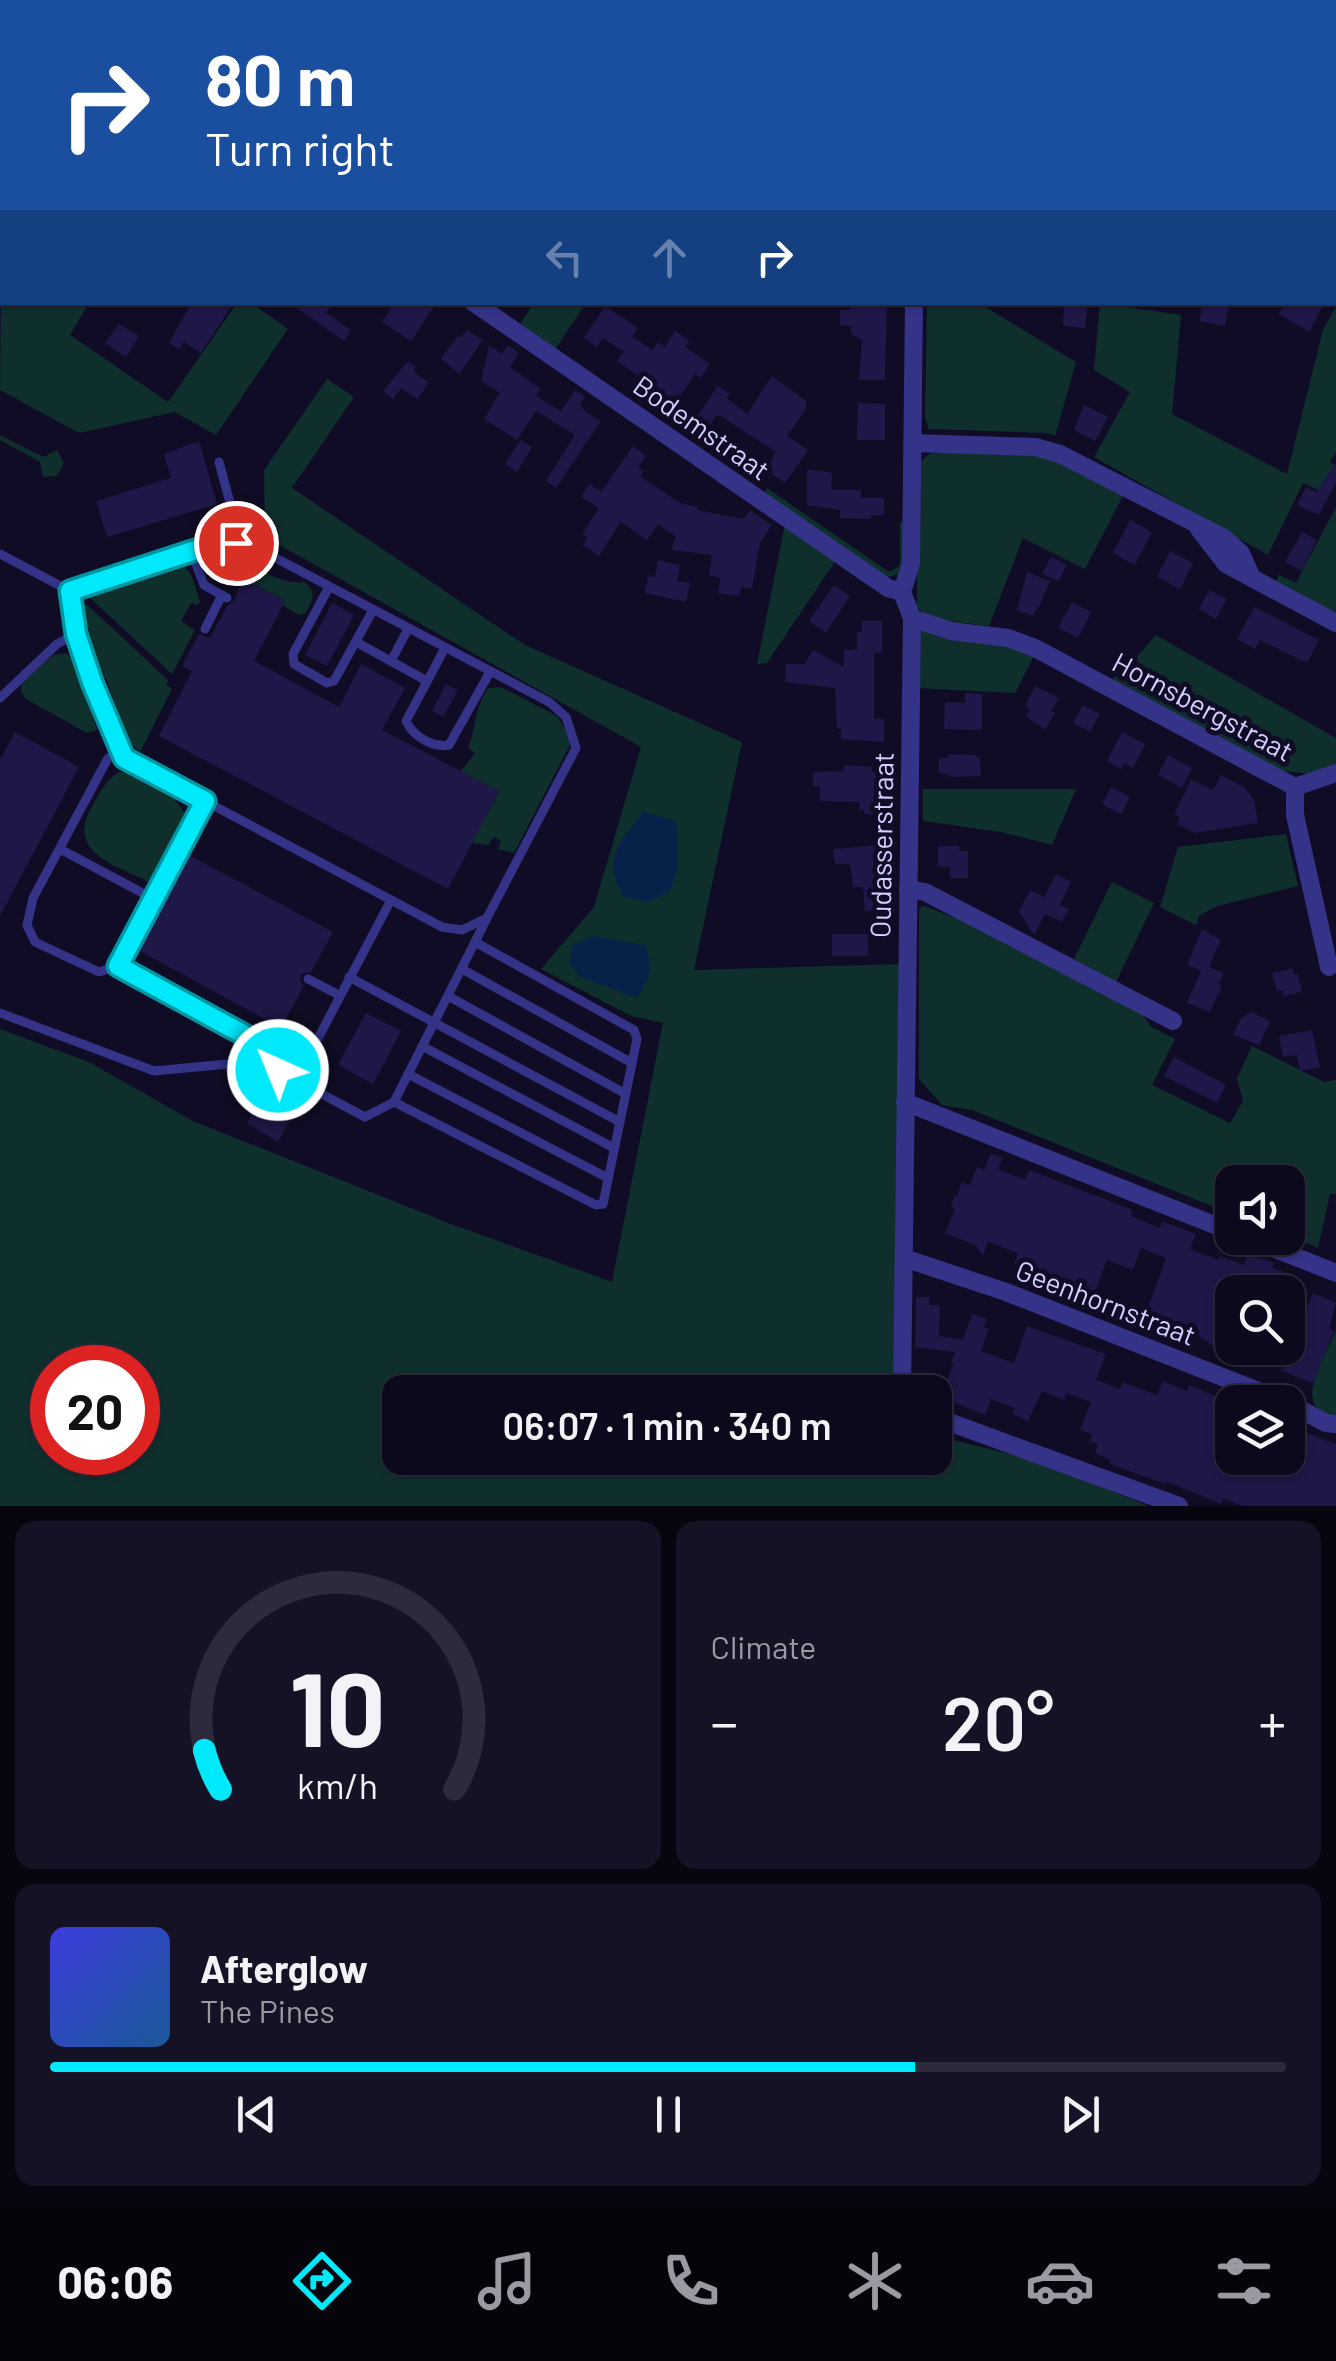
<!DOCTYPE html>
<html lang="en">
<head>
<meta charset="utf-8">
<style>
	body { margin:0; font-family:Barlow,sans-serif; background:#151225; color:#f1f3f6; height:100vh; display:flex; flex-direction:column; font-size:38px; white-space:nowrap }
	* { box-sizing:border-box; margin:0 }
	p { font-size:32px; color:#9a9aa3 }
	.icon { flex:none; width:55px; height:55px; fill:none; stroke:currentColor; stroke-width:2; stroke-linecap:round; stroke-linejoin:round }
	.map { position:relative; height:1506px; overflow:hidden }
	.details { display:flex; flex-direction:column; gap:15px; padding:15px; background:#07050f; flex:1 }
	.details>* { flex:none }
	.banner { position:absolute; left:0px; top:0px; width:1338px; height:305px; box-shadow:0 2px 8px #0004,0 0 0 2px #2c2a3b; background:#1a4fa0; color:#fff; overflow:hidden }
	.tools { position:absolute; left:1215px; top:1165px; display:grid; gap:20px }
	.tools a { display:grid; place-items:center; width:90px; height:90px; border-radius:20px; background:#0c091c; box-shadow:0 2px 8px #0004,0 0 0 2px #2c2a3b; font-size:50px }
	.speed { position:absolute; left:30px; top:1345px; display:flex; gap:20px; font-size:50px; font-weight:700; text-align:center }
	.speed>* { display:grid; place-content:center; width:130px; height:130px; border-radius:50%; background:#0c091c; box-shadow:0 2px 8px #0004,0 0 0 2px #2c2a3b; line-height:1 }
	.speed .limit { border:15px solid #d22; background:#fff; color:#111 }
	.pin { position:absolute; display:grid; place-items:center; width:85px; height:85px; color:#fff; margin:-42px; border:5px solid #fff; border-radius:50%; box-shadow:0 2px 10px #0007 }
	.me { position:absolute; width:110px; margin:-55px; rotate:316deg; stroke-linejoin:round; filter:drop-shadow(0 0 8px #0008) }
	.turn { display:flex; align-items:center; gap:35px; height:210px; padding:0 40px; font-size:45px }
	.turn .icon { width:130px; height:130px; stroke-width:2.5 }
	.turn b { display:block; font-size:70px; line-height:85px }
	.lanes { display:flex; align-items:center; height:95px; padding:0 40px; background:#0003; justify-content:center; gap:50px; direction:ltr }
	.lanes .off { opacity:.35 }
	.big { font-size:75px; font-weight:600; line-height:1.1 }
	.details .widget { flex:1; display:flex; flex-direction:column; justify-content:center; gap:15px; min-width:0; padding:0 35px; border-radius:20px; background:#151225 }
	.details .dial { align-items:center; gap:0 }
	.dial svg { height:260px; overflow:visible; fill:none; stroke:#2c2a3b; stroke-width:7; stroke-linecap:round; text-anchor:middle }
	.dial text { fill:#f1f3f6; stroke:none }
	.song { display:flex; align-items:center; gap:30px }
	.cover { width:120px; height:120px; border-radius:15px; background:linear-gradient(135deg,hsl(240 70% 55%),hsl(210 70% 35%)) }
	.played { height:10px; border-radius:5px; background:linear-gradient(90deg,#00e9fb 70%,#2c2a3b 70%) }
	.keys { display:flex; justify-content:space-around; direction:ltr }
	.heat { display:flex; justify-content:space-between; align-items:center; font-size:55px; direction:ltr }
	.details .tiles { flex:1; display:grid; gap:15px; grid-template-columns:1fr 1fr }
	.widget:last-child { grid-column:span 2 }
	.trip { position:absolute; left:382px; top:1375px; width:570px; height:100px; border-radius:20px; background:#0c091c; box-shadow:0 2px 8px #0004,0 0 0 2px #2c2a3b; font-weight:600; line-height:100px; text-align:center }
	.dock { display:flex; height:160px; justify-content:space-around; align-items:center; background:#05040b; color:#9a9aa3 }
	.dock .icon { width:70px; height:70px }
	.dock .active { color:#00e9fb }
	.dock b { font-size:45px; color:#f1f3f6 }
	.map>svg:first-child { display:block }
	.green { fill:#0f2f2d; fill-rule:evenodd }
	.water { fill:#072149 }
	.building { fill:#1f1747 }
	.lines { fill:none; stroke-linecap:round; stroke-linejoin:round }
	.service { stroke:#343388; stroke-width:9 }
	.minor { stroke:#343388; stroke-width:18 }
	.secondary { stroke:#6767ff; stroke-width:22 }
	.route-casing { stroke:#0097a3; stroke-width:25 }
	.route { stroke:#00e9fb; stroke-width:18 }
	.labels { text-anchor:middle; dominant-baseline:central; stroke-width:10; stroke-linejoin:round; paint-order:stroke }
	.street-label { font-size:28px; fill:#d4d0ff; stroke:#100c25 }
</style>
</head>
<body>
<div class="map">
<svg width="1336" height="1506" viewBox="0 0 1336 1506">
	<rect width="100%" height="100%" fill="#100c25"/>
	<g class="green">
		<polygon points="2,187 2,302 89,303 70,335 168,402 237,303 251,303 288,329 216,435 175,412 79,433 0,390"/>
		<polygon points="534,303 586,303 554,351 518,327"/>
		<polygon points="927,303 988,303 987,308 1076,362 1055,436 1048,433 929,429 925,418"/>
		<polygon points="1100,303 1181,315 1172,414 1287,474 1323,330 1336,307 1336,452 1330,462 1335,465 1320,491 1303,483 1268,555 1094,457 1130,392 1094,370"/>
		<path d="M327 379 354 397 292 488 525 645 742 742 694 970 901 964 894 1392H400V1458H935V1433L940 1437 1035 1460 1148 1506H0V1029L89 1062 193 1121 451 1224 612 1282 663 1023 631 1016 541 969 594 907 641 747 265 537 264 470ZM52 1368H138V1452H52Z"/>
		<polygon points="0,435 43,457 57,450 64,463 57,476 43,477 40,462 0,440"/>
		<polygon points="931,453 1040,453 1124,494 1085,569 1023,538 989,626 933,619 917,608 918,464"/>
		<polygon points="767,488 889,572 900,566 900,522 905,522 904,568 896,575 887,577 763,494"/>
		<polygon points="1336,507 1336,613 1276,582 1279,575 1296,583"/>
		<polygon points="785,524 836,560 767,663 757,664"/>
		<path d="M230 548 241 550C251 568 284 586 304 582 318 592 312 602 305 614L299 615 282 605 284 600 243 579 241 582 231 580 221 584 209 576 207 558 217 550Z"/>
		<path d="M173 562C193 565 194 585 200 602L197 605 191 603 181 621 195 630 172 674 86 594 98 586Z"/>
		<polygon points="82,600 168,680 166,684 172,689 140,752 127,739 107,680 99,674 79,615"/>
		<polygon points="919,628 987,638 1034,656 1015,693 916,688"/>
		<polygon points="1156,635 1336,738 1336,766 1310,774 1283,771 1112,682 1114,676 1120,677"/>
		<polygon points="66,653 75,661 97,730 87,733 26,699 21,691 22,682 53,655"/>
		<path d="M501 687 557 716 570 736 569 747 514 853 498 849 501 841 494 837 488 845 471 843 499 792 460 772 475 753 468 748C477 726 473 712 488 688Z"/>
		<path d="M119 772C146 772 173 792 185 814L151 883C119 866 67 854 90 810 99 794 104 782 119 772Z"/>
		<polygon points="923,789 1076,789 1052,845 1001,832 923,821"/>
		<polygon points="1286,834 1298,886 1217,906 1199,916 1196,925 1160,907 1178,847"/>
		<polygon points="1112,882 1154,903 1116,982 1074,959"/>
		<polygon points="924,906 959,919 1139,1009 1151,1027 1175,1039 1152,1085 1230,1123 1243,1101 1237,1078 1252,1046 1324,1082 1336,1080 1336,1194 1330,1194 1318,1248 1288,1235 1288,1182 1232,1182 1232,1214 972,1110 942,1105 919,1079 919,909"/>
		<path d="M1336 1330V1416C1289 1412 1325 1357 1336 1330Z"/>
	</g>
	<g class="water">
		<path d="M643 812 676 821 678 868 670 891 648 902 623 896C602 857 619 844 643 812Z"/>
		<path d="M593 936 644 945C655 965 649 980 637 998L580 977 570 963 572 946Z"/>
	</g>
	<g class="building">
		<polygon points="192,302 234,302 201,353 184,342 179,349 169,343"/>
		<polygon points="288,302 334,302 326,313 351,330 344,341"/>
		<polygon points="395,302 437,302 411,341 382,322"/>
		<polygon points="850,302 887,302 885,380 859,380 862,340 851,334 851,326 840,325 840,310 850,310"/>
		<polygon points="1064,302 1088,302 1085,328 1063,326"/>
		<polygon points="1202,302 1229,304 1225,326 1200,321"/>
		<polygon points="1286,302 1325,302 1309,332 1279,314"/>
		<polygon points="605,306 638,328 632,336 652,350 658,342 665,347 675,331 690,341 685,347 710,364 701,378 695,374 676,402 617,361 624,352 603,338 597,347 584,338"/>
		<polygon points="119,324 139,336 126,357 105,343"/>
		<polygon points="467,330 483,340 459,374 441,358 458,336 461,338"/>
		<polygon points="489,345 502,354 508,345 519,353 510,367 541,389 536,396 561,411 575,390 585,397 580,405 586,412 601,421 556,488 546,481 575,435 536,411 517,440 484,419 500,393 481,381"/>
		<polygon points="408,361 416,367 413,371 429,383 417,399 401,388 393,399 383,391"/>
		<polygon points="772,376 806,401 806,409 787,436 808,450 785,483 765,469 776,452 721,416 716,416 707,430 694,421 718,386 730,394 727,398 747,414"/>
		<polygon points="858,403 885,404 885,440 857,440"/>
		<polygon points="1084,405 1108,417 1095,441 1074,430"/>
		<polygon points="520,440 532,447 517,472 505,464"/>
		<polygon points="199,441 217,504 107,537 96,501 171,478 164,454"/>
		<polygon points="633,446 646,456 638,467 644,471 640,476 680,503 698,507 697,510 744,519 750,510 772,525 760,543 752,589 741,587 739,596 718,593 720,578 709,575 712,555 672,550 675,536 658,524 647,540 621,522 599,556 583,545 587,538 582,534 599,508 581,497 589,484 601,492"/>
		<polygon points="1336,463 1336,482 1319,515 1297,505 1306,487 1316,492"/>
		<polygon points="807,469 832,473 831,490 861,490 861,498 884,498 884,515 871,515 871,519 840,518 840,510 807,505"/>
		<polygon points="1130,520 1152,532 1135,565 1113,553"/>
		<polygon points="1302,532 1317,540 1302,571 1285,562"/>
		<polygon points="1170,551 1193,563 1180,589 1157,577"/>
		<polygon points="1051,557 1066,565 1059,581 1042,574"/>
		<polygon points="658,560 680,565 677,581 690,583 686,602 645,593 648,576 655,577"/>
		<polygon points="1027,572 1050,581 1040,605 1032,616 1017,610"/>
		<polygon points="243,579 285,601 254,661 339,707 361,664 405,688 382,730 499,791 448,889 159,736 192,671 182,666 199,634 210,638 227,606 234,601"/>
		<polygon points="834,585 850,596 826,633 809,621"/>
		<polygon points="1209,590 1227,599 1216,619 1199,609"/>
		<polygon points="1072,602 1091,612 1078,638 1058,628"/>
		<polygon points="332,603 354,615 327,666 305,655"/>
		<polygon points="1254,607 1319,640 1307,663 1260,640 1255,649 1237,639"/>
		<polygon points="862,621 882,621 882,653 874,653 874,719 884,719 884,742 841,739 841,729 837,729 835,688 785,682 786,664 805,664 813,650 844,667 844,650 857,649 857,632 862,632"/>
		<polygon points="446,684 458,690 443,717 432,711"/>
		<polygon points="1035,686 1059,698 1051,711 1055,713 1045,730 1026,716 1030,709 1025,706"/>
		<polygon points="965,693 982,694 982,730 944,729 945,702 965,703"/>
		<polygon points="1083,705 1100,714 1090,732 1073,723"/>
		<polygon points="15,732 79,767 0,916 0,760"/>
		<polygon points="1122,732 1145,744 1133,768 1124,763 1121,769 1107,761"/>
		<polygon points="948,754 975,755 980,758 981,776 949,777 949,774 938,773 939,758 948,758"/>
		<polygon points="1168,755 1192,768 1182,788 1158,775"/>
		<polygon points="844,765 872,767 872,772 883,772 881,810 877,810 877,814 864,814 864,810 859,810 860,802 820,801 820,787 813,786 813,772 844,771"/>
		<polygon points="1221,775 1244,787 1254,800 1258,823 1194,833 1177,824 1180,818 1174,814 1191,780 1213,790"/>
		<polygon points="1111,787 1130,797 1121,814 1102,804"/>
		<polygon points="880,845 883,910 865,911 863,887 853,887 850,864 835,864 833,849"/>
		<polygon points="938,846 959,846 960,851 968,851 968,878 950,878 950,867 938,866"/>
		<polygon points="189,855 333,932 311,972 301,974 300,980 304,986 281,1028 138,950"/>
		<polygon points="1056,874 1071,882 1060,905 1069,909 1062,922 1045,914 1034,935 1019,912 1030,890 1044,897"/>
		<polygon points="1202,929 1221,940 1209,967 1224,973 1219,984 1222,986 1210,1012 1187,1003 1201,971 1187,965"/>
		<rect x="832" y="934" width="36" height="22"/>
		<polygon points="1293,968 1294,974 1298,974 1302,992 1284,996 1283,990 1277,991 1272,973"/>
		<polygon points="1251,1012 1270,1021 1259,1045 1233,1035 1241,1018"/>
		<polygon points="366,1013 401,1031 373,1084 338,1065"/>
		<polygon points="1312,1030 1320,1067 1300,1071 1297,1055 1283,1057 1279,1036"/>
		<polygon points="1174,1057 1226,1085 1217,1103 1164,1076"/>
		<polygon points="257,1104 290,1119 278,1142 247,1123"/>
		<polygon points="991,1153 1003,1158 998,1169 1025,1180 1029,1170 1133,1210 1131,1216 1160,1228 1162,1221 1196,1234 1190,1249 1218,1260 1220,1256 1244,1265 1248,1254 1274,1263 1272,1268 1295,1276 1288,1295 1250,1283 1247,1292 1232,1292 1232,1352 1220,1350 1194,1333 1191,1339 1143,1321 1166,1258 1141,1248 1133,1270 1107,1260 1092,1300 1043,1279 1045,1275 1014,1264 1018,1253 988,1242 983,1256 975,1245 945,1233 955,1209 951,1208 954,1195 957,1196 962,1182 970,1185 977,1167 984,1170"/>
		<polygon points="1313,1293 1336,1303 1329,1328 1334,1331 1313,1383 1282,1371"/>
		<polygon points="916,1297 929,1297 929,1305 940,1305 939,1336 963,1340 972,1314 987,1319 984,1327 989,1328 981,1351 1014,1363 1027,1326 1106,1354 1096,1380 1120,1389 1123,1382 1157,1395 1163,1381 1187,1391 1189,1385 1232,1403 1232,1416 1224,1438 1232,1440 1226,1458 1288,1458 1288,1440 1294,1443 1299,1430 1336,1444 1336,1506 1242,1506 1223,1498 1221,1504 1166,1481 1165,1484 1110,1464 1111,1460 1095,1453 1098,1444 1089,1441 1092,1434 1080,1430 1091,1402 1066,1393 1064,1400 1042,1391 1028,1421 1013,1414 1015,1408 991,1399 985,1415 940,1397 954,1363 951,1362 955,1352 915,1347"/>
	</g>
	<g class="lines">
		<g class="service">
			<polyline points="219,462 237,529 236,543"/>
			<polyline points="191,551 204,585 227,598"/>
			<polyline points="0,554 70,591 223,541 249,544 549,702 566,717 576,748 487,918 462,930 442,927 124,758 91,682 76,634 70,591"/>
			<polyline points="329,587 293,654 294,664 327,683 334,681 373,610"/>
			<polyline points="205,629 222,595"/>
			<polyline points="356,642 427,681"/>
			<path d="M445 648 406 721C413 736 432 748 449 745L490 672"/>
			<polyline points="391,661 408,629"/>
			<polyline points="0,698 57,644 76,634"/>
			<polyline points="121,752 108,758 33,898 27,925 35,942 99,972 118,966 205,801"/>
			<polyline points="60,849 152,898"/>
			<polyline points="118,966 249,1038 260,1061"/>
			<polyline points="462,969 632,1063"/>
			<polyline points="349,977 620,1122"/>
			<polyline points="308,979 339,995"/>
			<polyline points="448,996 626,1094"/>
			<polyline points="0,1013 154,1071 260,1061 365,1117 394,1102 486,920"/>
			<polyline points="422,1046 614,1148"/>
			<polyline points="408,1074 608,1178"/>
			<polyline points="296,1080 391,900"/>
			<polyline points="394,1102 596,1205 603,1204 637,1039 634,1030 475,942"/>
		</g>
		<g class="minor">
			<polyline points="831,0 831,2"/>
			<polyline points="922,2 922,0"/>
			<polyline points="0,39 2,39"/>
			<polyline points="473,302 888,588 902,592"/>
			<polyline points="913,443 1035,447 1060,454 1224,538 1241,553 1252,578"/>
			<polyline points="1199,529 1226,564 1336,623"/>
			<polyline points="912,618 951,631 1008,638 1035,648 1295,787"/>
			<polyline points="1295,787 1295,815 1329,967"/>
			<polyline points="1295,787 1336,773"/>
			<polyline points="908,889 925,892 1173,1021"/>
			<polyline points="905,1102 1232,1232"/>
			<polyline points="1248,1238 1336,1273"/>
			<polyline points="904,1258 1006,1292 1286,1402"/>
			<polyline points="902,1392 912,618 902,592 911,563 914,302"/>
			<polyline points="1288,1403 1326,1423 1336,1424"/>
			<polyline points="935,1417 1179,1506"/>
		</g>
		<g class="secondary">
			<polyline points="778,0 819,2"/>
			<polyline points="660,2 719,0"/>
			<polyline points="0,123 2,122"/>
			<polyline points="0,163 2,162"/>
			<polyline points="1335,212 1336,212"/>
			<polyline points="1335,250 1336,251"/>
		</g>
	</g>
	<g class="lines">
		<defs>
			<polyline id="route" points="236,543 223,541 70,591 76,634 92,682 124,758 205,801 118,966 250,1038 260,1060 278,1070"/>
		</defs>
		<use href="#route" class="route-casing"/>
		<use href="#route" class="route"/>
	</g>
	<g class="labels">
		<g class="street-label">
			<text transform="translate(702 427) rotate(35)">Bodemstraat</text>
			<text transform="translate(1203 706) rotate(28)">Hornsbergstraat</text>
			<text transform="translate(881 845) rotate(-89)">Oudasserstraat</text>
			<text transform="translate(1106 1302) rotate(21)">Geenhornstraat</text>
		</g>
	</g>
</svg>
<div class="tools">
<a><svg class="icon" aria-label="sound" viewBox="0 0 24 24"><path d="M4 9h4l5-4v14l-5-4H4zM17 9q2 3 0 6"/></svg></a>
<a><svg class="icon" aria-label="search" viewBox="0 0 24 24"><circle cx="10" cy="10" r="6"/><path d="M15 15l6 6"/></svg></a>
<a><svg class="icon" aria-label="layers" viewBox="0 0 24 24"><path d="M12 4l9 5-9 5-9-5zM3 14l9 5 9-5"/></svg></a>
</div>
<div class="speed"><div class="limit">20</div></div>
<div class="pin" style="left:236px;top:543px;background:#d93025"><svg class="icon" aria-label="arrive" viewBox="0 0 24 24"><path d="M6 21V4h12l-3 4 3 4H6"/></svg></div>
<svg class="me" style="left:278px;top:1070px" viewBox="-20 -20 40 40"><circle r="17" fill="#00e9fb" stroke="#fff" stroke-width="3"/><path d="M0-11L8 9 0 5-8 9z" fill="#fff"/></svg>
<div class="trip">06:07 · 1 min · 340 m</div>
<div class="banner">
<div class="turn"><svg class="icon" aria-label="right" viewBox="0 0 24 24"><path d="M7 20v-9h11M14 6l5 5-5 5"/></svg><div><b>80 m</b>Turn right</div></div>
<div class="lanes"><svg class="icon off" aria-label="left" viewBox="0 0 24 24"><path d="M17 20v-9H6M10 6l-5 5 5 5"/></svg><svg class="icon off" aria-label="ahead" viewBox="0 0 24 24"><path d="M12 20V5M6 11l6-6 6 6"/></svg><svg class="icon" aria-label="right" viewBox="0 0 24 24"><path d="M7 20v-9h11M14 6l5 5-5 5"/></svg></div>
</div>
</div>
<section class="details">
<div class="tiles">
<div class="widget dial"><svg viewBox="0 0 100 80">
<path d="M14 69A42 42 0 1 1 86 69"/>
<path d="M14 69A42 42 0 0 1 9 57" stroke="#00e9fb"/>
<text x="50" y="56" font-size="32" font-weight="700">10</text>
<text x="50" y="72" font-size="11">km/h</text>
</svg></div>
<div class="widget"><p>Climate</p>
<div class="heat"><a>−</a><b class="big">20°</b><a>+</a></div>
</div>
<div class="widget">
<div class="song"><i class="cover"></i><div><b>Afterglow</b><p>The Pines</p></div></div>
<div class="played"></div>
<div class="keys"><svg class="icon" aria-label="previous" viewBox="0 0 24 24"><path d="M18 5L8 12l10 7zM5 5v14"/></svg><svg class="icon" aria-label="pause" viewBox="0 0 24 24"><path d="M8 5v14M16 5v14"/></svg><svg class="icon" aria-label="next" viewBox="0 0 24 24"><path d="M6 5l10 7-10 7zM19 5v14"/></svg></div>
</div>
</div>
</section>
<nav class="dock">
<b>06:06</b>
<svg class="icon active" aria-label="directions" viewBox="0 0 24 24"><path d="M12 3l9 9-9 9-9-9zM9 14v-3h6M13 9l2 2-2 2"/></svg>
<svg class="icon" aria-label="music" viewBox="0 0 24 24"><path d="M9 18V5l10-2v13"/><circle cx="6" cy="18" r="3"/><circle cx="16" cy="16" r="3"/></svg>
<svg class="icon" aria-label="phone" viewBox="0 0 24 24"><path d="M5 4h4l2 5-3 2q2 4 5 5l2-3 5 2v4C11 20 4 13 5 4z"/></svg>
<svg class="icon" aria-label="climate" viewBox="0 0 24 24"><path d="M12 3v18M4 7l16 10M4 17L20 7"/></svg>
<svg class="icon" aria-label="car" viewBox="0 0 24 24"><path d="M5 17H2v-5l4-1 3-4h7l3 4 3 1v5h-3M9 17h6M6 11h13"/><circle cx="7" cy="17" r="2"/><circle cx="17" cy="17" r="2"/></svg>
<svg class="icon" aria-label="filters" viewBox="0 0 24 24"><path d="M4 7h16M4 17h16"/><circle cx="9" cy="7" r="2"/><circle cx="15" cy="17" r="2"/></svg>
</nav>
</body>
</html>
